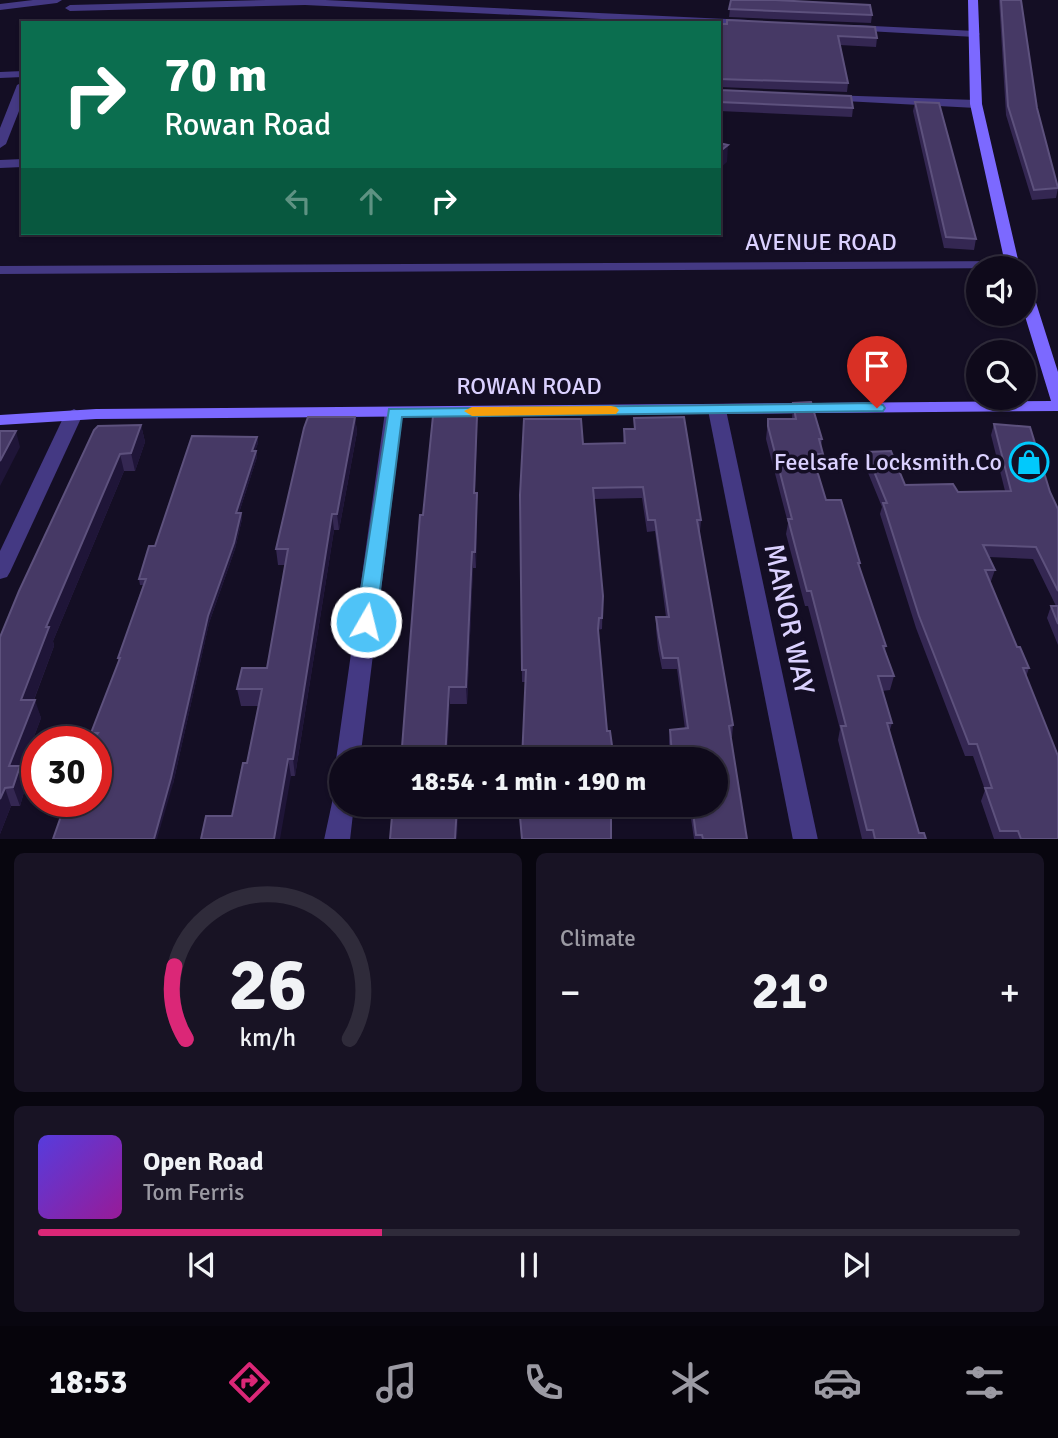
<!DOCTYPE html>
<html lang="en">
<head>
<meta charset="utf-8">
<style>
	body { margin:0; font-family:Signika,sans-serif; background:#181324; color:#f1f3f6; height:100vh; display:flex; flex-direction:column; font-size:26px; white-space:nowrap }
	* { box-sizing:border-box; margin:0 }
	p { font-size:23px; color:#9b9aa3 }
	.icon { flex:none; width:38px; height:38px; fill:none; stroke:currentColor; stroke-width:2; stroke-linecap:round; stroke-linejoin:round }
	.map { position:relative; height:839px; overflow:hidden }
	.sheet { display:flex; flex-direction:column; gap:14px; padding:14px; background:#08060f; flex:1 }
	.sheet>* { flex:none }
	.top-card { position:absolute; left:21px; top:21px; width:700px; height:214px; border-radius:0px; box-shadow:0 2px 5px #0004,0 0 0 2px #2f2b3a; background:#0b6e4f; color:#fff; overflow:hidden }
	.tools { position:absolute; left:966px; top:256px; display:grid; gap:14px }
	.tools a { display:grid; place-items:center; width:70px; height:70px; border-radius:50%; background:#0f0a1b; box-shadow:0 2px 5px #0004,0 0 0 2px #2f2b3a; font-size:35px }
	.speed { position:absolute; left:21px; top:726px; display:flex; gap:14px; font-size:35px; font-weight:700; text-align:center }
	.speed>* { display:grid; place-content:center; width:91px; height:91px; border-radius:50%; background:#0f0a1b; box-shadow:0 2px 5px #0004,0 0 0 2px #2f2b3a; line-height:1 }
	.speed .limit { border:10px solid #d22; background:#fff; color:#111 }
	.pin { position:absolute; display:grid; place-items:center; width:60px; height:60px; color:#fff; margin:-72px -30px; border-radius:50% 50% 50% 0; rotate:-45deg; box-shadow:0 0 7px #0007 }
	.pin .icon { rotate:45deg }
	.me { position:absolute; width:77px; margin:-38px; rotate:8deg; stroke-linejoin:round; filter:drop-shadow(0 0 5px #0008) }
	.turn { display:flex; align-items:center; gap:24px; height:147px; padding:0 28px; font-size:32px }
	.turn .icon { width:91px; height:91px; stroke-width:2.5 }
	.turn b { display:block; font-size:49px; line-height:60px }
	.lanes { display:flex; align-items:center; height:66px; padding:0 28px; background:#0003; justify-content:center; gap:35px; direction:ltr }
	.lanes .off { opacity:.35 }
	.big { font-size:52px; font-weight:800; line-height:1.1 }
	.sheet .tile { flex:1; display:flex; flex-direction:column; justify-content:center; gap:10px; min-width:0; padding:0 24px; border-radius:10px; background:#181324 }
	.sheet .dial { align-items:center; gap:0 }
	.dial svg { height:182px; overflow:visible; fill:none; stroke:#2f2b3a; stroke-width:7; stroke-linecap:round; text-anchor:middle }
	.dial text { fill:#f1f3f6; stroke:none }
	.song { display:flex; align-items:center; gap:21px }
	.cover { width:84px; height:84px; border-radius:10px; background:linear-gradient(135deg,hsl(250 70% 55%),hsl(300 70% 35%)) }
	.played { height:7px; border-radius:4px; background:linear-gradient(90deg,#db2777 35%,#2f2b3a 35%) }
	.keys { display:flex; justify-content:space-around; direction:ltr }
	.heat { display:flex; justify-content:space-between; align-items:center; font-size:38px; direction:ltr }
	.sheet .tiles { flex:1; display:grid; gap:14px; grid-template-columns:1fr 1fr }
	.tile:last-child { grid-column:span 2 }
	.trip { position:absolute; left:329px; top:747px; width:399px; height:70px; border-radius:35px; background:#0f0a1b; box-shadow:0 2px 5px #0004,0 0 0 2px #2f2b3a; font-weight:800; line-height:70px; text-align:center }
	.menu { display:flex; height:112px; justify-content:space-around; align-items:center; background:#06040b; color:#9b9aa3 }
	.menu .icon { width:49px; height:49px }
	.menu .active { color:#db2777 }
	.menu b { font-size:32px; color:#f1f3f6 }
	.map>svg:first-child { display:block }
	.lines { fill:none; stroke-linecap:round; stroke-linejoin:round }
	.street { fill:#443983; fill-rule:evenodd }
	.secondary { fill:#7c69ff; fill-rule:evenodd }
	.wall { fill:#342752 }
	.shaded-wall { fill:#1f1538 }
	.building { fill:#463965; stroke:#5d517d; stroke-width:2 }
	.route { fill:#4fc3f7; stroke:#337fa1; stroke-width:2 }
	.slow { fill:#f59e0b }
	.labels { text-anchor:middle; dominant-baseline:central; stroke-width:7; stroke-linejoin:round; paint-order:stroke }
	.street-label { font-size:24px; fill:#dbd1ff; stroke:#140e24 }
	.poi-label { font-size:24px; fill:#dbd1ff; stroke:#140e24; text-anchor:end }
	.near-street-label { font-size:28px; fill:#dbd1ff; stroke:#140e24 }
</style>
</head>
<body>
<div class="map">
<svg width="1058" height="840" viewBox="0 0 1058 840">
	<rect width="100%" height="100%" fill="#140e24"/>
	<g class="lines">
		<g class="street">
			<polygon points="33,0 62,0 57,3 0,10 0,4"/>
			<polygon points="267,0 325,0 748,20 753,23 748,26 305,5 70,11 65,8 70,5"/>
			<polygon points="853,25 975,31 980,34 975,37 849,30 848,28"/>
			<polygon points="23,71 23,77 0,78 0,72"/>
			<polygon points="23,82 23,101 6,144 0,148 0,128 17,85"/>
			<polygon points="829,95 976,100 982,104 976,108 825,100 823,98"/>
			<polygon points="23,159 23,167 0,168 0,160"/>
			<polygon points="1011,261 1016,262 1016,268 0,274 0,266"/>
			<polygon points="717,405 726,410 818,840 793,840 708,410"/>
			<polygon points="394,407 403,412 360,760 341,760 341,767 336,760 385,412"/>
			<polygon points="74,409 83,414 10,572 7,577 0,579 0,551 65,414"/>
			<polygon points="341,795 341,805 354,805 350,840 324,840 333,798"/>
		</g>
		<g class="secondary">
			<polygon points="968,0 978,0 982,104 1020,268 1006,268 970,104"/>
			<polygon points="1024,285 1032,290 1058,372 1058,411 96,419 0,425 0,415 96,409 1051,401 1024,313"/>
		</g>
	</g>
	<g class="wall">
		<polygon points="731,0 872,15 871,23 729,17"/>
		<polygon points="999,0 1021,0 1037,108 1058,188 1056,198 1032,200 1006,115"/>
		<polygon points="719,24 877,38 876,47 840,45 848,83 847,92 719,87"/>
		<polygon points="719,88 720,90 853,108 852,117 719,111"/>
		<polygon points="915,102 976,239 974,250 944,248 913,111"/>
		<polygon points="793,403 822,439 821,447 823,454 821,468 816,468 826,500 860,563 859,567 886,646 885,650 894,676 890,690 882,691 892,723 889,733 919,833 926,839 862,839 838,740 840,729 808,606 805,606 786,534 788,523 766,439 768,419 792,419"/>
		<polygon points="355,417 357,432 339,530 334,530 295,776 291,776 232,816 247,763 259,706 241,706 237,689 267,668 285,565 278,565 276,549"/>
		<polygon points="634,418 701,520 700,531 699,531 733,725 732,737 731,737 747,839 694,839 689,805 716,805 716,760 664,760 665,754 670,754 669,742 670,730 685,729 677,669 662,669 658,649 656,629 656,617 666,617 655,531 647,532 642,498 594,499 603,596 602,629 598,630 607,731 614,760 525,682 522,682 520,495 583,444 623,443 624,429 634,429"/>
		<polygon points="994,424 1050,492 1058,509 1058,645 1047,618 1051,606 1056,606 1033,559 989,557 995,570 991,581 990,581 1017,647 1029,668 1026,677 1058,839 994,839 981,801 985,790 973,756 965,756 916,628 880,514 882,507 864,463 866,452 905,485 958,492 1005,491 991,435"/>
		<polygon points="141,425 145,442 135,471 124,471 53,641 54,646 34,700 41,718 21,771 26,785 20,806 11,806 0,834 0,637 94,430"/>
		<polygon points="477,432 475,493 477,508 476,568 473,568 467,704 450,704 423,515"/>
		<polygon points="257,437 258,443 255,451 256,451 257,457 239,513 241,513 242,519 235,549 209,623 173,784 93,739 91,733 119,662 118,658 143,585 140,585 139,579 155,546"/>
		<polygon points="521,805 617,805 616,817 611,818 611,839 521,839"/>
	</g>
	<g class="shaded-wall">
		<polygon points="728,145 727,162 719,169 719,152"/>
		<polygon points="477,416 477,432 474,509 474,493"/>
		<polygon points="355,417 357,432 339,530 337,514"/>
		<polygon points="141,425 145,442 135,471 131,453"/>
		<polygon points="16,431 20,447 0,486 0,461"/>
		<polygon points="257,437 258,443 253,457 252,451"/>
		<polygon points="256,451 257,457 237,519 236,513"/>
		<polygon points="120,454 124,471 53,641 54,646 27,718 21,700 46,627"/>
		<polygon points="477,493 477,508 476,568 475,552"/>
		<polygon points="241,513 242,519 235,549 209,623 173,784 157,839 154,839 208,616"/>
		<polygon points="332,514 334,530 295,776 293,759"/>
		<polygon points="472,552 473,568 467,704 466,687"/>
		<polygon points="449,687 450,704 447,760 445,760"/>
		<polygon points="35,700 41,718 21,771 26,785 20,806 13,787 9,766"/>
		<polygon points="288,759 291,776 280,839 274,839"/>
		<polygon points="5,788 11,806 0,834 0,799"/>
		<polygon points="457,805 459,805 457,839 455,839"/>
	</g>
	<g class="building">
		<polygon points="731,0 775,0 870,5 872,15 729,9"/>
		<polygon points="1001,0 1021,0 1037,108 1058,188 1034,190 1008,106"/>
		<polygon points="727,20 875,27 877,38 838,36 848,83 719,79 719,24 727,24"/>
		<polygon points="672,21 702,23 672,23"/>
		<polygon points="719,88 720,90 851,96 853,108 719,102"/>
		<polygon points="915,102 939,103 976,239 946,237"/>
		<polygon points="719,143 728,145 719,152"/>
		<polygon points="811,402 822,439 819,439 823,454 812,454 826,500 841,500 860,563 858,563 886,646 883,646 894,676 878,676 892,723 887,723 919,833 924,833 926,839 875,839 873,830 867,830 841,726 846,726 811,591 807,591 788,519 792,519 768,426 768,419 796,419 793,403"/>
		<polygon points="433,416 477,416 474,493 477,493 475,552 472,552 466,687 449,687 445,760 401,760 420,515 423,515"/>
		<polygon points="308,417 355,417 337,514 332,514 293,759 288,759 274,839 201,839 206,816 232,816 243,763 247,763 262,689 237,689 242,668 267,668 288,549 276,549 304,428"/>
		<polygon points="684,417 701,520 697,520 733,725 729,726 747,839 703,839 702,835 696,835 692,805 716,805 716,760 665,760 665,754 672,754 670,730 688,728 678,658 663,658 659,637 656,617 669,617 655,520 648,520 643,487 593,488 603,596 602,618 599,618 598,629 607,731 610,731 614,760 522,760 526,670 522,670 520,495 524,419 581,419 583,444 625,443 624,429 635,429 634,418"/>
		<polygon points="994,424 1030,427 1050,492 1058,509 1058,591 1036,547 983,545 995,570 985,570 1017,647 1020,647 1029,668 1023,668 1058,756 1058,839 1021,839 1018,831 1000,831 985,788 992,788 977,744 969,744 919,616 883,503 887,503 866,452 891,451 905,485 953,484 958,492 1011,491"/>
		<polygon points="141,425 131,453 120,454 46,627 49,627 21,700 35,700 9,766 20,766 13,787 5,788 0,799 0,637 19,591 94,430 98,426"/>
		<polygon points="0,431 16,431 0,461"/>
		<polygon points="192,436 257,437 252,451 256,451 236,513 241,513 234,543 208,616 171,778 154,839 53,839 66,802 96,802 96,742 92,742 98,733 91,733 120,658 118,658 146,579 139,579 149,546 155,546"/>
		<polygon points="1051,606 1058,606 1058,624"/>
		<polygon points="393,805 457,805 455,839 390,839"/>
		<polygon points="521,805 617,805 611,806 611,839 522,839 520,817"/>
	</g>
	<polygon class="route" points="877,403 883,405 885,408 883,411 402,417 376,622 373,627 359,627 356,622 389,409"/>
	<polygon class="slow" points="611,406 616,407 619,410 616,414 472,416 464,411 472,407"/>
	<defs>
		<symbol id="shop-ring" viewBox="-11 -11 22 22"><circle r="9.5" fill="#140e24" stroke="#01c9fc" stroke-width="1.5"/><path d="M-5-2.5h2.3a2.7 3.5 0 0 1 5.4 0H5L5.5 6h-11ZM-1.5-2.5h3a1.5 2.3 0 0 0-3 0Z" fill="#01c9fc"/></symbol>
	</defs>
	<g fill-rule="evenodd">
		<use href="#shop-ring" x="1007" y="440" width="44" height="44"/>
	</g>
	<g class="labels">
		<g class="street-label">
			<text x="821" y="242">AVENUE ROAD</text>
			<text x="529" y="386">ROWAN ROAD</text>
		</g>
		<g class="poi-label">
			<text x="1002" y="462">Feelsafe Locksmith.Co</text>
		</g>
		<g class="near-street-label">
			<text transform="translate(789 619) rotate(78)">MANOR WAY</text>
		</g>
	</g>
</svg>
<div class="tools">
<a><svg class="icon" aria-label="sound" viewBox="0 0 24 24"><path d="M4 9h4l5-4v14l-5-4H4zM17 9q2 3 0 6"/></svg></a>
<a><svg class="icon" aria-label="search" viewBox="0 0 24 24"><circle cx="10" cy="10" r="6"/><path d="M15 15l6 6"/></svg></a>
</div>
<div class="speed"><div class="limit">30</div></div>
<div class="pin" style="left:877px;top:408px;background:#d93025"><svg class="icon" aria-label="arrive" viewBox="0 0 24 24"><path d="M6 21V4h12l-3 4 3 4H6"/></svg></div>
<svg class="me" style="left:366px;top:622px" viewBox="-20 -20 40 40"><circle r="17" fill="#4fc3f7" stroke="#fff" stroke-width="3"/><path d="M0-11L8 9 0 5-8 9z" fill="#fff"/></svg>
<div class="trip">18:54 · 1 min · 190 m</div>
<div class="top-card">
<div class="turn"><svg class="icon" aria-label="right" viewBox="0 0 24 24"><path d="M7 20v-9h11M14 6l5 5-5 5"/></svg><div><b>70 m</b>Rowan Road</div></div>
<div class="lanes"><svg class="icon off" aria-label="left" viewBox="0 0 24 24"><path d="M17 20v-9H6M10 6l-5 5 5 5"/></svg><svg class="icon off" aria-label="ahead" viewBox="0 0 24 24"><path d="M12 20V5M6 11l6-6 6 6"/></svg><svg class="icon" aria-label="right" viewBox="0 0 24 24"><path d="M7 20v-9h11M14 6l5 5-5 5"/></svg></div>
</div>
</div>
<section class="sheet">
<div class="tiles">
<div class="tile dial"><svg viewBox="0 0 100 80">
<path d="M14 69A42 42 0 1 1 86 69"/>
<path d="M14 69A42 42 0 0 1 9 37" stroke="#db2777"/>
<text x="50" y="56" font-size="32" font-weight="700">26</text>
<text x="50" y="72" font-size="11">km/h</text>
</svg></div>
<div class="tile"><p>Climate</p>
<div class="heat"><a>−</a><b class="big">21°</b><a>+</a></div>
</div>
<div class="tile">
<div class="song"><i class="cover"></i><div><b>Open Road</b><p>Tom Ferris</p></div></div>
<div class="played"></div>
<div class="keys"><svg class="icon" aria-label="previous" viewBox="0 0 24 24"><path d="M18 5L8 12l10 7zM5 5v14"/></svg><svg class="icon" aria-label="pause" viewBox="0 0 24 24"><path d="M8 5v14M16 5v14"/></svg><svg class="icon" aria-label="next" viewBox="0 0 24 24"><path d="M6 5l10 7-10 7zM19 5v14"/></svg></div>
</div>
</div>
</section>
<nav class="menu">
<b>18:53</b>
<svg class="icon active" aria-label="directions" viewBox="0 0 24 24"><path d="M12 3l9 9-9 9-9-9zM9 14v-3h6M13 9l2 2-2 2"/></svg>
<svg class="icon" aria-label="music" viewBox="0 0 24 24"><path d="M9 18V5l10-2v13"/><circle cx="6" cy="18" r="3"/><circle cx="16" cy="16" r="3"/></svg>
<svg class="icon" aria-label="phone" viewBox="0 0 24 24"><path d="M5 4h4l2 5-3 2q2 4 5 5l2-3 5 2v4C11 20 4 13 5 4z"/></svg>
<svg class="icon" aria-label="climate" viewBox="0 0 24 24"><path d="M12 3v18M4 7l16 10M4 17L20 7"/></svg>
<svg class="icon" aria-label="car" viewBox="0 0 24 24"><path d="M5 17H2v-5l4-1 3-4h7l3 4 3 1v5h-3M9 17h6M6 11h13"/><circle cx="7" cy="17" r="2"/><circle cx="17" cy="17" r="2"/></svg>
<svg class="icon" aria-label="filters" viewBox="0 0 24 24"><path d="M4 7h16M4 17h16"/><circle cx="9" cy="7" r="2"/><circle cx="15" cy="17" r="2"/></svg>
</nav>
</body>
</html>
